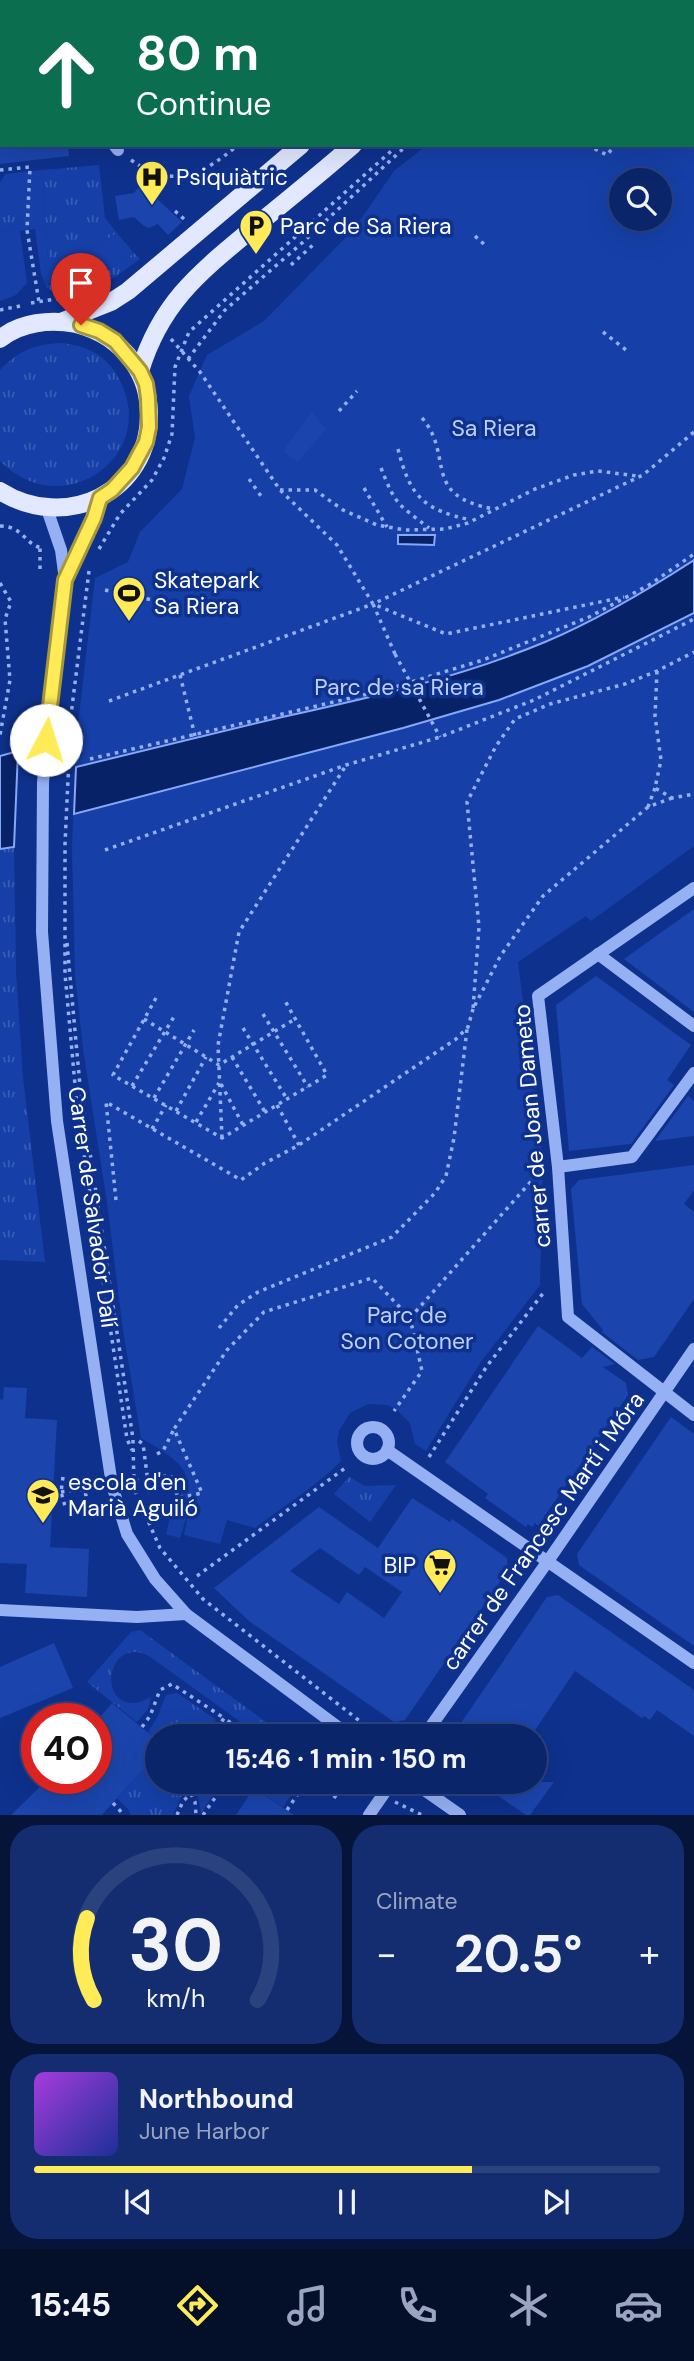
<!DOCTYPE html>
<html lang="en">
<head>
<meta charset="utf-8">
<style>
	body { margin:0; font-family:"DM Sans",sans-serif; background:#132d70; color:#f1f3f6; height:100vh; display:flex; flex-direction:column; font-size:26px; white-space:nowrap }
	* { box-sizing:border-box; margin:0 }
	p { font-size:23px; color:#99a5c1 }
	.icon { flex:none; width:38px; height:38px; fill:none; stroke:currentColor; stroke-width:2; stroke-linecap:round; stroke-linejoin:round }
	.map { position:relative; height:1815px; overflow:hidden }
	.side { display:flex; flex-direction:column; gap:10px; padding:10px; background:#06143a; flex:1 }
	.side>* { flex:none }
	.banner { position:absolute; left:0px; top:0px; width:695px; height:147px; box-shadow:0 7px 28px #0002,0 0 0 2px #2a427e; background:#0b6e4f; color:#fff; overflow:hidden }
	.fabs { position:absolute; left:609px; top:168px; display:grid; gap:14px }
	.fabs a { display:grid; place-items:center; width:63px; height:63px; border-radius:50%; background:#0a256a; box-shadow:0 7px 28px #0002,0 0 0 2px #2a427e; font-size:35px }
	.speed { position:absolute; left:21px; top:1703px; display:flex; gap:14px; font-size:35px; font-weight:700; text-align:center }
	.speed>* { display:grid; place-content:center; width:91px; height:91px; border-radius:50%; background:#0a256a; box-shadow:0 7px 28px #0002,0 0 0 2px #2a427e; line-height:1 }
	.speed .limit { border:10px solid #d22; background:#fff; color:#111 }
	.pin { position:absolute; display:grid; place-items:center; width:60px; height:60px; color:#fff; margin:-72px -30px; border-radius:50% 50% 50% 0; rotate:-45deg; box-shadow:0 0 7px #0007 }
	.pin .icon { rotate:45deg }
	.me { position:absolute; width:77px; margin:-38px; rotate:5deg; stroke-linejoin:round; filter:drop-shadow(0 0 5px #0008) }
	.turn { display:flex; align-items:center; gap:24px; height:147px; padding:0 21px; font-size:32px }
	.turn .icon { width:91px; height:91px; stroke-width:2.5 }
	.turn b { display:block; font-size:49px; line-height:60px }
	.big { font-size:52px; font-weight:700; line-height:1.1 }
	.side .tile { flex:1; display:flex; flex-direction:column; justify-content:center; gap:10px; min-width:0; padding:0 24px; border-radius:28px; background:#132d70 }
	.side .dial { align-items:center; gap:0 }
	.dial svg { height:182px; overflow:visible; fill:none; stroke:#2a427e; stroke-width:7; stroke-linecap:round; text-anchor:middle }
	.dial text { fill:#f1f3f6; stroke:none }
	.song { display:flex; align-items:center; gap:21px }
	.cover { width:84px; height:84px; border-radius:10px; background:linear-gradient(135deg,hsl(280 70% 55%),hsl(230 70% 35%)) }
	.played { height:7px; border-radius:4px; background:linear-gradient(90deg,#ffea57 70%,#2a427e 70%) }
	.keys { display:flex; justify-content:space-around; direction:ltr }
	.heat { display:flex; justify-content:space-between; align-items:center; font-size:38px; direction:ltr }
	.side .tiles { flex:1; display:grid; gap:10px; grid-template-columns:1fr 1fr }
	.tile:last-child { grid-column:span 2 }
	.trip { position:absolute; left:145px; top:1724px; width:402px; height:70px; border-radius:35px; background:#0a256a; box-shadow:0 7px 28px #0002,0 0 0 2px #2a427e; font-weight:700; line-height:70px; text-align:center }
	.dock { display:flex; height:112px; justify-content:space-around; align-items:center; background:#040f2a; color:#99a5c1 }
	.dock .icon { width:49px; height:49px }
	.dock .on { color:#ffea57 }
	.dock b { font-size:32px; color:#f1f3f6 }
	.map>svg:first-child { display:block }
	.grass { fill:url(#grass-tufts) }
	.green { fill:#1640a8; fill-rule:evenodd }
	.water { fill:#082268; stroke:#86a8f7; stroke-width:2 }
	.building { fill:#1b45ad; fill-rule:evenodd }
	.lines { fill:none; stroke-linecap:round; stroke-linejoin:round }
	.path { stroke:#95b0f3; stroke-width:3.5; stroke-dasharray:3.5 5; stroke-linecap:butt }
	.minor { stroke:#95b0f3; stroke-width:12 }
	.major { stroke:#e1e8ff; stroke-width:18 }
	.path-bridge { stroke:#95b0f3; stroke-width:3.5; stroke-dasharray:3.5 5; stroke-linecap:butt }
	.route-casing { stroke:#a69839; stroke-width:18 }
	.route { stroke:#ffea57; stroke-width:12 }
	.labels { text-anchor:middle; dominant-baseline:central; stroke-width:7; stroke-linejoin:round; paint-order:stroke }
	.poi-label { font-size:23px; fill:#fff; stroke:#0e318d; text-anchor:start }
	.park-label { font-size:23px; fill:#bccffe; stroke:#0e318d }
	.street-label { font-size:23px; fill:#fff; stroke:#0e318d }
</style>
</head>
<body>
<div class="map">
<svg width="694" height="1815" viewBox="0 0 694 1815">
	<defs>
		<pattern id="grass-tufts" width="24" height="20" patternUnits="userSpaceOnUse" patternTransform="scale(1.75)"><rect width="24" height="20" fill="#1640a8"/><path d="M3 7l-1-3M5 7V3M7 7l1-3M15 17l-1-3M17 17v-4M19 17l1-3" fill="none" stroke="#395db5"/></pattern>
	</defs>
	<rect width="100%" height="100%" fill="#0e318d"/>
	<g class="grass">
		<polygon points="99,165 105,218 117,233 82,255 48,259 42,170"/>
		<polygon points="0,202 20,216 10,230 0,232"/>
		<path d="M134 253 140 259 115 277 86 290 55 293 47 288 41 274 48 284C81 290 108 271 134 253Z"/>
		<path d="M61 343C87 346 105 354 118 377 162 455 62 525 0 461V370C18 351 35 344 61 343Z"/>
		<polygon points="14,847 16,971 23,1078 45,1262 0,1260 0,849"/>
		<polygon points="349,1477 365,1486 396,1485 370,1522 334,1494"/>
		<path d="M140 1630 285 1736H260L149 1656C107 1635 97 1706 135 1703 141 1702 146 1699 151 1697L148 1709 137 1722 87 1682 131 1632Z"/>
		<polygon points="177,1693 215,1719 216,1726 209,1736 158,1736 157,1741 148,1732 158,1716 166,1695"/>
		<polygon points="157,1752 158,1782 188,1782 173,1815 131,1815 128,1809 117,1798"/>
		<polygon points="195,1782 222,1782 201,1813"/>
		<polygon points="246,1782 300,1782 283,1807"/>
	</g>
	<g class="green">
		<path d="M568 0H694V846L591 921 586 916 518 962 543 1159 540 1285 480 1363 426 1451 415 1444 410 1423 396 1409 387 1405 368 1404 350 1413 339 1431 337 1441 341 1461C316 1487 283 1506 255 1528L227 1520 220 1544 184 1535 189 1509 180 1538 166 1534C169 1523 171 1512 176 1502 179 1496 185 1489 186 1482 190 1464 154 1446 141 1438L123 1330 107 1202 83 1049 75 975 72 845 77 734 95 578 128 562 140 532 182 489 195 438 189 396 207 355 264 321 354 229 394 171 427 145H693V2H566ZM621 180H660V219H621Z"/>
		<path d="M42 170 48 258 82 255 117 233 134 253C108 271 81 290 48 283L41 274 35 229 20 231 27 283 16 295 0 301V232L10 230 20 216 7 211 0 203V183L5 174Z"/>
		<polygon points="173,1723 188,1728 200,1724 205,1730 207,1736 167,1736 168,1729"/>
	</g>
	<g class="water">
		<polygon points="398,535 435,535 434,545 398,544"/>
		<path d="M694 560V613L588 666 499 700 403 728 74 814 76 767C144 751 211 734 278 718 369 698 459 678 545 642 597 620 646 591 694 560Z"/>
		<polygon points="18,751 14,847 0,849 0,756"/>
	</g>
	<g class="building">
		<polygon points="0,145 68,145 69,156 0,164"/>
		<polygon points="141,184 182,222 168,235 158,224 149,228 144,226 134,217 119,220 115,196 134,193"/>
		<polygon points="312,412 326,429 298,462 283,451"/>
		<polygon points="694,909 694,1012 624,959"/>
		<polygon points="596,976 691,1045 667,1080 674,1085 631,1144 569,1151 556,1005"/>
		<polygon points="688,1096 694,1101 694,1136 655,1141"/>
		<polygon points="694,1165 694,1190 684,1204 694,1212 694,1299 654,1357 638,1360 602,1332 603,1330 582,1304 571,1189 579,1180"/>
		<polygon points="538,1326 582,1358 592,1347 615,1364 603,1367 626,1383 628,1395 538,1526 535,1523 532,1527 528,1524 526,1527 485,1498 488,1494 445,1462"/>
		<polygon points="4,1387 27,1388 25,1418 57,1420 50,1547 89,1549 87,1597 25,1593 27,1564 0,1563 0,1399 3,1400"/>
		<polygon points="671,1417 694,1434 694,1646 579,1565 577,1554"/>
		<path d="M412 1498 450 1522 452 1519 507 1558 508 1570 405 1720 394 1722 249 1621 214 1588 319 1507 378 1548ZM320 1548 359 1575 365 1567 402 1592 384 1618 347 1592 339 1604 290 1571Z"/>
		<polygon points="558,1595 694,1690 694,1736 657,1710 650,1720 644,1716 642,1718 575,1671 531,1736 452,1736 547,1597"/>
		<polygon points="54,1643 73,1688 0,1718 0,1667"/>
		<polygon points="112,1703 158,1741 158,1752 102,1815 11,1815 49,1778 96,1778 96,1722"/>
		<polygon points="478,1782 554,1782 530,1815 526,1815"/>
		<polygon points="254,1788 294,1815 236,1815"/>
	</g>
	<g class="lines">
		<g class="path">
			<polyline points="404,2 406,0"/>
			<polyline points="529,2 531,0"/>
			<polyline points="541,2 542,0"/>
			<polyline points="552,2 553,1"/>
			<polyline points="605,2 606,0"/>
			<polyline points="693,50 694,49"/>
			<polyline points="587,145 607,155 615,145"/>
			<path d="M131 160C174 190 202 175 238 145"/>
			<polyline points="0,170 30,167 27,230 39,302"/>
			<polyline points="175,211 184,219"/>
			<polyline points="475,236 486,246"/>
			<polyline points="291,265 314,244"/>
			<polyline points="31,303 68,297"/>
			<polyline points="0,310 20,306"/>
			<polyline points="603,332 626,350"/>
			<polyline points="171,339 200,372 280,490 337,545 373,604 643,475 694,432"/>
			<polyline points="188,359 225,310 302,243 407,145"/>
			<polyline points="339,411 357,391"/>
			<path d="M422 418C455 456 420 496 494 509"/>
			<path d="M398 449C410 497 424 510 471 520"/>
			<path d="M381 468C396 506 398 504 429 528"/>
			<polyline points="249,479 261,496"/>
			<polyline points="364,488 387,527"/>
			<polyline points="280,490 315,490 343,510 377,525 405,530 445,529 468,523 535,489 574,475 598,471 637,476"/>
			<path d="M0 526C24 526 25 546 43 548"/>
			<polyline points="99,549 120,514 152,480 164,458 172,434 175,367 189,332 398,145"/>
			<polyline points="40,569 40,548"/>
			<polyline points="89,571 71,715 65,844 65,974 77,1107 127,1439 132,1450"/>
			<polyline points="0,583 11,602 5,619 10,680 0,735"/>
			<polyline points="105,590 157,601"/>
			<polyline points="395,654 373,604 446,634 624,597"/>
			<polyline points="657,671 655,716 661,760 655,788 672,798 694,794"/>
			<polyline points="180,675 195,736"/>
			<polyline points="109,701 373,604"/>
			<polyline points="90,759 385,690 483,660 589,617 649,585 694,554"/>
			<polyline points="655,788 648,807 672,798"/>
			<polyline points="648,807 543,896 501,955 473,1009 479,927 467,802 496,746 515,719 550,704 625,684 657,671 694,652"/>
			<polyline points="105,850 346,765 440,737 534,700 694,619"/>
			<polyline points="67,943 80,1086 133,1439 134,1489 160,1548 203,1599 379,1736"/>
			<polyline points="156,998 113,1075 222,1138 327,1075 284,999"/>
			<polyline points="263,1014 308,1087"/>
			<polyline points="144,1019 219,1065 295,1019"/>
			<polyline points="243,1028 287,1099"/>
			<polyline points="232,1057 265,1112"/>
			<polyline points="221,1084 243,1125"/>
			<polyline points="132,1086 175,1015"/>
			<polyline points="154,1098 194,1030"/>
			<polyline points="277,1105 299,1145"/>
			<polyline points="176,1111 206,1057"/>
			<polyline points="196,1122 219,1083"/>
			<polyline points="152,1129 166,1105"/>
			<polyline points="222,1138 218,1045 239,932 345,767"/>
			<polyline points="116,1200 106,1102 241,1180 265,1163 299,1145 456,1039 468,1027 473,1009"/>
			<polyline points="410,1318 542,1169"/>
			<polyline points="219,1328 238,1305 258,1292 392,1237 435,1193 446,1176 454,1138 467,1029"/>
			<polyline points="139,1441 143,1444 150,1497"/>
			<polyline points="157,1454 163,1451 174,1429"/>
			<polyline points="429,1457 487,1366 544,1292"/>
			<polyline points="83,1476 87,1503"/>
			<polyline points="63,1477 61,1492 65,1506"/>
			<polyline points="146,1479 171,1475 178,1498 202,1493 174,1429 227,1350 264,1312 372,1278 410,1318 422,1371 394,1411"/>
			<polyline points="61,1492 85,1489"/>
			<polyline points="197,1576 348,1466"/>
			<polyline points="142,1727 150,1716 160,1690 172,1684 224,1718"/>
			<polyline points="213,1736 224,1718 249,1736"/>
			<polyline points="312,1782 337,1798 348,1782"/>
			<polyline points="363,1782 371,1787"/>
			<polyline points="191,1794 192,1782"/>
			<polyline points="395,1802 422,1815"/>
			<polyline points="113,1803 124,1815"/>
			<polyline points="287,1810 306,1782"/>
			<polyline points="177,1815 183,1801 191,1794 195,1802 196,1815"/>
			<polyline points="203,1815 226,1782"/>
		</g>
		<g class="minor">
			<polyline points="31,0 32,2"/>
			<polyline points="114,145 118,150"/>
			<polyline points="47,509 61,550 65,580 48,719 43,783 42,932 57,1121 112,1485 127,1534 155,1579 186,1614 350,1736"/>
			<polyline points="65,580 94,518 100,498"/>
			<polyline points="694,888 538,996 558,1167 568,1317 694,1415"/>
			<polyline points="598,954 694,1026"/>
			<polyline points="558,1167 632,1157 694,1073"/>
			<circle cx="373" cy="1443" r="16"/>
			<polyline points="387,1450 694,1663"/>
			<polyline points="0,1610 137,1617 186,1614"/>
			<polyline points="424,1736 548,1561 694,1349"/>
			<polyline points="413,1782 460,1815"/>
			<polyline points="369,1815 392,1782"/>
		</g>
		<g class="major">
			<polyline points="454,2 455,0"/>
			<polyline points="491,2 492,0"/>
			<polyline points="63,321 111,302 128,291 301,145"/>
			<path d="M0 339C20 322 51 319 76 324 100 330 119 342 133 362 144 378 148 392 149 412 151 493 65 532 0 491"/>
			<path d="M140 371C162 299 203 270 258 224 290 198 322 172 353 145"/>
		</g>
		<g class="path-bridge">
			<polyline points="395,654 440,737"/>
			<polyline points="85,1489 146,1479"/>
		</g>
	</g>
	<g class="lines">
		<defs>
			<polyline id="route" points="46,740 65,580 94,518 100,498 112,490 132,468 146,442 149,427 148,398 146,384 140,371 115,341 99,331 81,325"/>
		</defs>
		<use href="#route" class="route-casing"/>
		<use href="#route" class="route"/>
	</g>
	<defs>
		<symbol id="hospital-pin" viewBox="-11 -11 22 30"><path d="M0 17L-7.5 6A9.5 9.5 0 1 1 7.5 6Z" fill="#ffea57" stroke="#0e318d"/><path d="M-5-5h3v3.5h4V-5h3V5h-3V1.5h-4V5h-3Z" fill="#111"/></symbol>
		<symbol id="parking-pin" viewBox="-11 -11 22 30"><path d="M0 17L-7.5 6A9.5 9.5 0 1 1 7.5 6Z" fill="#ffea57" stroke="#0e318d"/><path d="M-3.5-5.5H1a3.5 3.5 0 0 1 0 7H-1V5.5H-3.5ZM-1-3.4V-.6H.8a1.4 1.4 0 0 0 0-2.8Z" fill="#111"/></symbol>
		<symbol id="stadium-pin" viewBox="-11 -11 22 30"><path d="M0 17L-7.5 6A9.5 9.5 0 1 1 7.5 6Z" fill="#ffea57" stroke="#0e318d"/><path d="M0-5a6.5 5 0 1 0 0 10a6.5 5 0 1 0 0-10ZM-3.5-1.8h7v3.6h-7Z" fill="#111"/></symbol>
		<symbol id="school-pin" viewBox="-11 -11 22 30"><path d="M0 17L-7.5 6A9.5 9.5 0 1 1 7.5 6Z" fill="#ffea57" stroke="#0e318d"/><path d="M0-5L7-2L0 1L-7-2ZM-4 1L0 2.5L4 1V4Q0 6-4 4Z" fill="#111"/></symbol>
		<symbol id="supermarket-pin" viewBox="-11 -11 22 30"><path d="M0 17L-7.5 6A9.5 9.5 0 1 1 7.5 6Z" fill="#ffea57" stroke="#0e318d"/><path d="M-6-5.5h2.5l.6 2H6L4.5 2H-2.5L-4.4-4H-6ZM-1.5 3.2a1.3 1.3 0 1 0 .1 0ZM3 3.2a1.3 1.3 0 1 0 .1 0Z" fill="#111"/></symbol>
	</defs>
	<g fill-rule="evenodd">
		<use href="#hospital-pin" x="133" y="158" width="38" height="52"/>
		<use href="#parking-pin" x="237" y="207" width="38" height="52"/>
		<use href="#stadium-pin" x="110" y="574" width="38" height="52"/>
		<use href="#school-pin" x="24" y="1476" width="38" height="52"/>
		<use href="#supermarket-pin" x="421" y="1546" width="38" height="52"/>
	</g>
	<g class="labels">
		<g class="poi-label">
			<text x="176" y="177">Psiquiàtric</text>
			<text x="280" y="226">Parc de Sa Riera</text>
			<text x="154" y="580">Skatepark<tspan x="154" dy="26">Sa Riera</tspan></text>
			<text x="68" y="1482">escola d'en<tspan x="68" dy="26">Marià Aguiló</tspan></text>
			<text x="416" y="1565" text-anchor="end">BIP</text>
		</g>
		<g class="park-label">
			<text x="494" y="428">Sa Riera</text>
			<text x="399" y="687">Parc de sa Riera</text>
			<text x="407" y="1315">Parc de<tspan x="407" dy="26">Son Cotoner</tspan></text>
		</g>
		<g class="street-label">
			<text transform="translate(532 1126) rotate(-95)">carrer de Joan Dameto</text>
			<text transform="translate(93 1207) rotate(82)">Carrer de Salvador Dalí</text>
			<text transform="translate(543 1531) rotate(-55)">carrer de Francesc Martí i Móra</text>
		</g>
	</g>
</svg>
<div class="fabs">
<a><svg class="icon" aria-label="search" viewBox="0 0 24 24"><circle cx="10" cy="10" r="6"/><path d="M15 15l6 6"/></svg></a>
</div>
<div class="speed"><div class="limit">40</div></div>
<div class="pin" style="left:81px;top:325px;background:#d93025"><svg class="icon" aria-label="arrive" viewBox="0 0 24 24"><path d="M6 21V4h12l-3 4 3 4H6"/></svg></div>
<svg class="me" style="left:46px;top:740px" viewBox="-20 -20 40 40"><circle r="19" fill="#fff"/><path d="M0-13L10 11 0 6-10 11z" fill="#ffea57"/></svg>
<div class="trip">15:46 · 1 min · 150 m</div>
<div class="banner">
<div class="turn"><svg class="icon" aria-label="ahead" viewBox="0 0 24 24"><path d="M12 20V5M6 11l6-6 6 6"/></svg><div><b>80 m</b>Continue</div></div>
</div>
</div>
<section class="side">
<div class="tiles">
<div class="tile dial"><svg viewBox="0 0 100 80">
<path d="M14 69A42 42 0 1 1 86 69"/>
<path d="M14 69A42 42 0 0 1 11 33" stroke="#ffea57"/>
<text x="50" y="56" font-size="32" font-weight="700">30</text>
<text x="50" y="72" font-size="11">km/h</text>
</svg></div>
<div class="tile"><p>Climate</p>
<div class="heat"><a>−</a><b class="big">20.5°</b><a>+</a></div>
</div>
<div class="tile">
<div class="song"><i class="cover"></i><div><b>Northbound</b><p>June Harbor</p></div></div>
<div class="played"></div>
<div class="keys"><svg class="icon" aria-label="previous" viewBox="0 0 24 24"><path d="M18 5L8 12l10 7zM5 5v14"/></svg><svg class="icon" aria-label="pause" viewBox="0 0 24 24"><path d="M8 5v14M16 5v14"/></svg><svg class="icon" aria-label="next" viewBox="0 0 24 24"><path d="M6 5l10 7-10 7zM19 5v14"/></svg></div>
</div>
</div>
</section>
<nav class="dock">
<b>15:45</b>
<svg class="icon on" aria-label="directions" viewBox="0 0 24 24"><path d="M12 3l9 9-9 9-9-9zM9 14v-3h6M13 9l2 2-2 2"/></svg>
<svg class="icon" aria-label="music" viewBox="0 0 24 24"><path d="M9 18V5l10-2v13"/><circle cx="6" cy="18" r="3"/><circle cx="16" cy="16" r="3"/></svg>
<svg class="icon" aria-label="phone" viewBox="0 0 24 24"><path d="M5 4h4l2 5-3 2q2 4 5 5l2-3 5 2v4C11 20 4 13 5 4z"/></svg>
<svg class="icon" aria-label="climate" viewBox="0 0 24 24"><path d="M12 3v18M4 7l16 10M4 17L20 7"/></svg>
<svg class="icon" aria-label="car" viewBox="0 0 24 24"><path d="M5 17H2v-5l4-1 3-4h7l3 4 3 1v5h-3M9 17h6M6 11h13"/><circle cx="7" cy="17" r="2"/><circle cx="17" cy="17" r="2"/></svg>
</nav>
</body>
</html>
